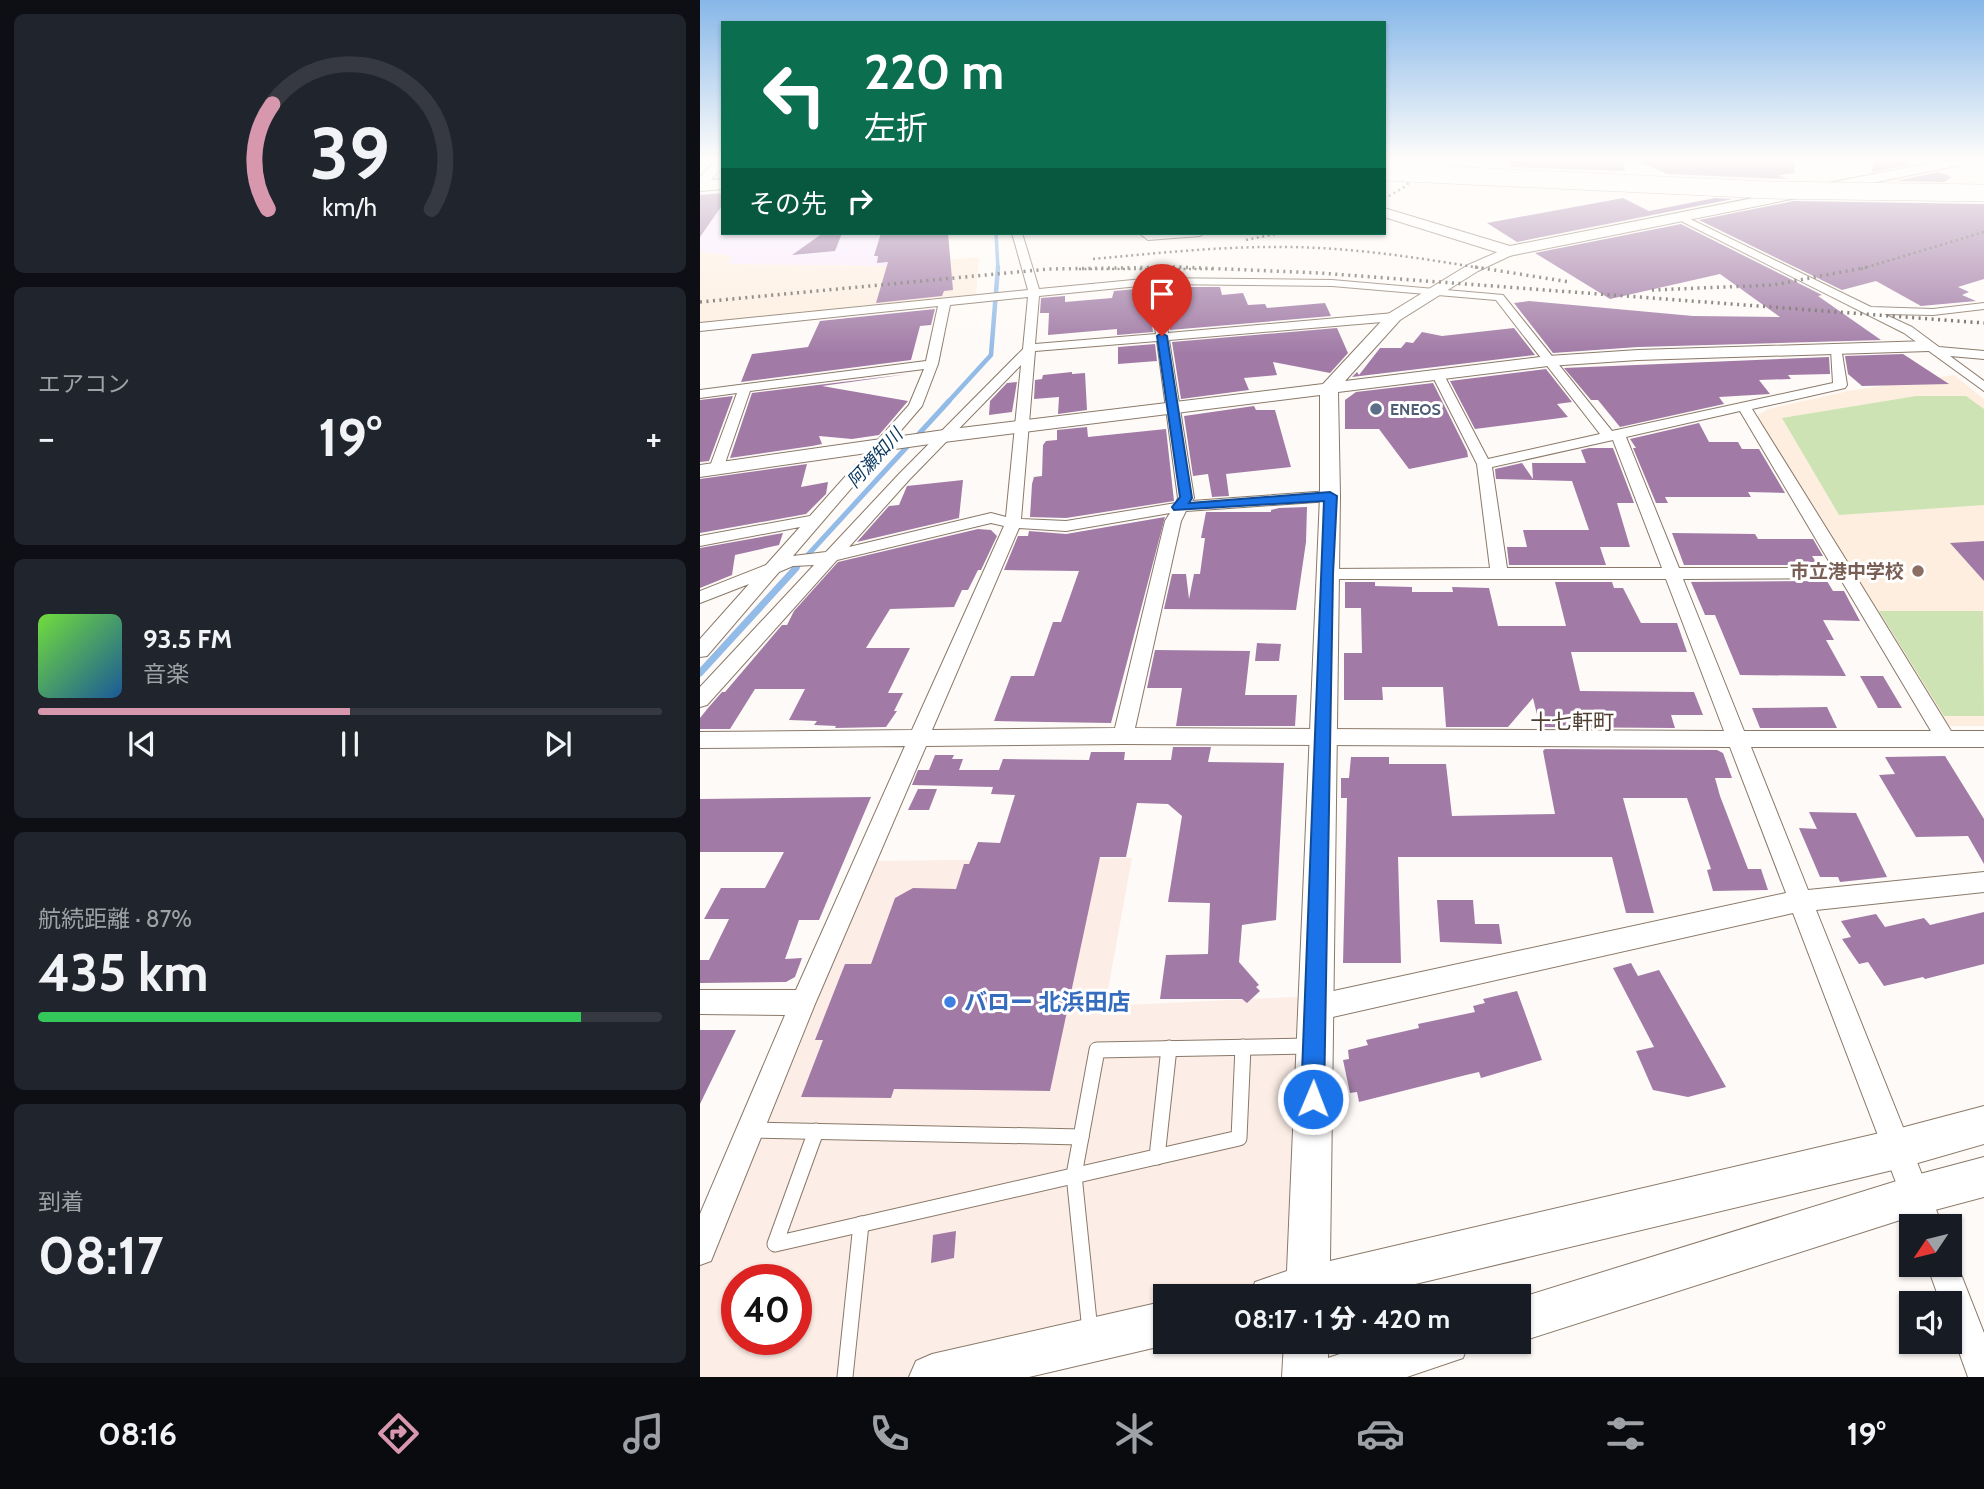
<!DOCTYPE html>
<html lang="ja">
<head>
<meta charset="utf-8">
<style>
	body { margin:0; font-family:Cabin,"Noto Sans JP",sans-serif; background:#20242c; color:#f1f3f6; height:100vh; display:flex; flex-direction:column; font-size:26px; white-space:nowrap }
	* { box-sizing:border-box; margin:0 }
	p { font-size:23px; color:#9ea1a6 }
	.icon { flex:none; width:38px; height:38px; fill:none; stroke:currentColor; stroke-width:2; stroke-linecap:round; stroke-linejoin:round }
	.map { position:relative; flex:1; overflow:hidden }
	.side { display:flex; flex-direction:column; gap:14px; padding:14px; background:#0d0f14; width:700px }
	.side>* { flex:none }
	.hud { position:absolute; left:21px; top:21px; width:665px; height:214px; border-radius:0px; box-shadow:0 2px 5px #0004; background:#0b6e4f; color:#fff; overflow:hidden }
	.needle { width:46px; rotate:235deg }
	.tools { position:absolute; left:1199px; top:1214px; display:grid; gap:14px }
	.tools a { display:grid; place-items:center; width:63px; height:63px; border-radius:0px; background:#171b24; box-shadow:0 2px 5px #0004; font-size:35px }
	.speed { position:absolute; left:21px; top:1264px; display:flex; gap:14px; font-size:35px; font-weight:700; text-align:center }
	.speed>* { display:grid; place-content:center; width:91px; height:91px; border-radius:50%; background:#171b24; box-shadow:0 2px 5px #0004; line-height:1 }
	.speed .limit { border:10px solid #d22; background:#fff; color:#111 }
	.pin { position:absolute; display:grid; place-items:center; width:60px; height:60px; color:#fff; margin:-72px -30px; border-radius:50% 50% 50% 0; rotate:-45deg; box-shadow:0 0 7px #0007 }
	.pin .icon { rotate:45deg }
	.me { position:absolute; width:77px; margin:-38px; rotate:1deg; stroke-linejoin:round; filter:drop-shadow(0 0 5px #0008) }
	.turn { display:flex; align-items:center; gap:24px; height:147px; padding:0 28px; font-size:32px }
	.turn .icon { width:91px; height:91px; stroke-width:2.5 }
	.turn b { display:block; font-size:49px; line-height:60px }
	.then { display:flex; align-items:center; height:66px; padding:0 28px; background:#0003; gap:14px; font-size:26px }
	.big { font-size:52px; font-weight:800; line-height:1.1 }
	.side .card { flex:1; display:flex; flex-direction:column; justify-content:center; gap:10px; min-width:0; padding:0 24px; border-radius:10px; background:#20242c }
	.side .dial { align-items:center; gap:0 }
	.dial svg { height:182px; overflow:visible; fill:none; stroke:#363941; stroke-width:7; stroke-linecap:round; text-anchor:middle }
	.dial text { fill:#f1f3f6; stroke:none }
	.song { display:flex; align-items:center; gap:21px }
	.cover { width:84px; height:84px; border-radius:10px; background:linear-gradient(135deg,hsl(100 70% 55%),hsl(210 70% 35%)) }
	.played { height:7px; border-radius:4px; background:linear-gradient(90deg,#d797ad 50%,#363941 50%) }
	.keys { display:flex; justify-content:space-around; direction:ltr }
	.heat { display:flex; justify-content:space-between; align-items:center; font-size:38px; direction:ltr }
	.charge { height:10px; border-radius:5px; background:linear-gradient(90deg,#34c759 87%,#363941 0) }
	.trip { position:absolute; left:453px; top:1284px; width:378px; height:70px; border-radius:0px; background:#171b24; box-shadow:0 2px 5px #0004; font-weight:800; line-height:70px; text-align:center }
	.menu { display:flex; height:112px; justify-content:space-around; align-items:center; background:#090b0e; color:#9ea1a6 }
	.menu .icon { width:49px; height:49px }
	.menu .active { color:#d797ad }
	.menu b { font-size:32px; color:#f1f3f6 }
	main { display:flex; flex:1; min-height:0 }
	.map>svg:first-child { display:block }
	.commercial { fill:#fceee6; fill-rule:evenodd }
	.industrial { fill:#faebff }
	.built { fill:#feeee0 }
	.green { fill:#cee3b4 }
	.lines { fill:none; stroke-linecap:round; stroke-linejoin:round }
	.stream-far3 { stroke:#93bbe7; stroke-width:3.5 }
	.stream-far2 { stroke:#93bbe7; stroke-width:4.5 }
	.stream-far1 { stroke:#93bbe7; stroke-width:5 }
	.stream { stroke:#93bbe7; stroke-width:7 }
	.building { fill:#a17ba6 }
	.lane-casing { stroke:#8a7969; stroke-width:17 }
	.street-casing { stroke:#8a7969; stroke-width:2 }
	.secondary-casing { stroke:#8a7969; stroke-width:2 }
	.primary-casing { stroke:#8a7969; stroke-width:2 }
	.highway-casing { stroke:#8a7969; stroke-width:2 }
	.lane { stroke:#fff; stroke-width:15 }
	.street { fill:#fff; fill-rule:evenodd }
	.secondary { fill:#fff; fill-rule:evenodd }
	.primary { fill:#fff; fill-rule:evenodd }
	.highway { fill:#fff; fill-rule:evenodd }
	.rail-far1 { stroke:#66615b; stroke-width:2.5; stroke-dasharray:2 3.5; stroke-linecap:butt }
	.rail { stroke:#66615b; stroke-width:3.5; stroke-dasharray:2 4.5; stroke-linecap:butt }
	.highway-bridge-casing { stroke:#8a7969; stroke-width:18; stroke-linecap:butt }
	.highway-bridge { stroke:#fff; stroke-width:17 }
	.route { fill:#1a73e8; stroke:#114b97; stroke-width:2 }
	.service-dot { fill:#5c6f8a; stroke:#fff; stroke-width:2.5 }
	.education-dot { fill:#8d6e63; stroke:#fff; stroke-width:2.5 }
	.shop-dot { fill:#3f7fe0; stroke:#fff; stroke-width:2.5 }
	.labels { text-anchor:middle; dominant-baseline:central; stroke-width:6; stroke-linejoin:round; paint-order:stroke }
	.far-service-label { font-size:16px; font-weight:bold; fill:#4e5e75; stroke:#fff; text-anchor:start }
	.far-water-label { font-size:18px; font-style:italic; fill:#09365e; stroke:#fff }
	.education-label { font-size:19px; font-weight:bold; fill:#785e54; stroke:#fff; text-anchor:end }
	.neighbourhood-label { font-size:21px; fill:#4c3d2e; stroke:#fff }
	.near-shop-label { font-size:23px; font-weight:bold; fill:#366cbe; stroke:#fff; text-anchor:start }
</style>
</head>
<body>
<main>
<section class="side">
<div class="card dial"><svg viewBox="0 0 100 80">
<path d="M14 69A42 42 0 1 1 86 69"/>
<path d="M14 69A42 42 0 0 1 16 23" stroke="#d797ad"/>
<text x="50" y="56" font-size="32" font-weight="700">39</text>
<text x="50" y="72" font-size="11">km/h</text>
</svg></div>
<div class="card"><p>エアコン</p>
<div class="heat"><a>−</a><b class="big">19°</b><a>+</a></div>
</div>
<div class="card">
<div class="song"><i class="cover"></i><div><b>93.5 FM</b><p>音楽</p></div></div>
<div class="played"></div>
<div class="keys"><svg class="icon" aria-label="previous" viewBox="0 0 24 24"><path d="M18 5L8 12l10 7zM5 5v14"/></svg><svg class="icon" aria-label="pause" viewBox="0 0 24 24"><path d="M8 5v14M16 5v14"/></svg><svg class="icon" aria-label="next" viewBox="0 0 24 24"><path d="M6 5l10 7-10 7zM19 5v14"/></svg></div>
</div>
<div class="card"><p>航続距離 · 87%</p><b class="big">435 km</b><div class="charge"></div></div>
<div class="card"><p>到着</p><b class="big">08:17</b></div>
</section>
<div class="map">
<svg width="1284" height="1377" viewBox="0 0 1284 1377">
	<rect width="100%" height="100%" fill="#fefaf7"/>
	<path class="commercial" d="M432 858 405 1006 616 996 608 1287 570 1297H466L465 1323 232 1377H0V1250L165 861ZM37 1279H96V1339H37Z"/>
	<polygon class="industrial" points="23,193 23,233 234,233 237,261 185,266 28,264 31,256 0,252 0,194"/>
	<g class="built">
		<polygon points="0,252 32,256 28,264 185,266 279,257 276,295 0,323"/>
		<polygon points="1254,375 1284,399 1284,726 1247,726 1057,416 1068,409 1148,391"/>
	</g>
	<g class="green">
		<polygon points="1216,396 1266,396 1284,409 1284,505 1139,515 1082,418"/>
		<polygon points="1179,611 1283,611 1284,716 1244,716"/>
	</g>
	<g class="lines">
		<polyline class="stream-far3" points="296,233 298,269"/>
		<polyline class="stream-far2" points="248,402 291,355 298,267"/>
		<polyline class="stream-far1" points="94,570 249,401"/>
		<polyline class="stream" points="0,673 96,568"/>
	</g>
	<g class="building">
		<polygon points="810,161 924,161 925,171 810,167"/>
		<polygon points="938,161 1094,161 1095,173 1078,175 1088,179 967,174"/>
		<polygon points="1174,161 1206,161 1213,164 1172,172"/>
		<polygon points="1238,172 1252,177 1244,182 1196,181"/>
		<polygon points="23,193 23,204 0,237 0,195"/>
		<polygon points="923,198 949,211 1015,198 1033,199 817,242 787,223"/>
		<polygon points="1094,201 1284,204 1284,279 1258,287 1269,292 1262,295 1276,301 1221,306 1176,281 1142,290 999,220"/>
		<polygon points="981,224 1122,295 1118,296 1181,340 938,347 853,353 814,303 829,301 993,316 1080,317 1020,274 910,299 835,253"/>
		<polygon points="123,233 142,233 135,251 92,255"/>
		<polygon points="181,233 248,233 253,290 244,291 242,296 176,303 188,262 177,263 178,256 174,256"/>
		<polygon points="463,287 520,287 522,295 543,293 548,305 565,304 567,308 625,303 631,316 470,330"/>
		<polygon points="447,288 453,332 417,335 417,329 348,335 349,313 340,313 341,298 365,296 365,302 412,298 414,291"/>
		<polygon points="235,309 231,325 220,326 211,360 41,382 52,354 108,347 120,321"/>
		<polygon points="637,328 648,353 630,373 573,362 577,375 544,378 549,390 481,399 472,342"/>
		<polygon points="814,328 835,355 652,377 657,372 659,375 680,348 701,348 706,342 713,343 722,332 742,336"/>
		<polygon points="455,344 457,361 418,364 418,347"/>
		<polygon points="1203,354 1249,384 1162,386 1148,374 1145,356"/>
		<polygon points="1129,357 1130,374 1088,375 1091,379 1059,380 1070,394 1019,397 1024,404 920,427 898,400 891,400 864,368"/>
		<polygon points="846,369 872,402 857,404 868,417 775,429 750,381"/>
		<polygon points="372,372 372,374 385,373 387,410 358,414 359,397 334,399 335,380 342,379 343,375"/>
		<polygon points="208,374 122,386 208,401 179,435 152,439 119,436 122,444 112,446 30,458 52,393"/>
		<polygon points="317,382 312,412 289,415 290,401 307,383"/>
		<polygon points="733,383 767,451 768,457 709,469 679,429 645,429 645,400 656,392"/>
		<polygon points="33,396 9,461 0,462 0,400"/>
		<polygon points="554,406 556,410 575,410 591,467 526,474 529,496 512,497 508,474 493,476 484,416"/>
		<polygon points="999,423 1009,442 1038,442 1042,449 1059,449 1085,493 1048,492 1051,497 965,497 968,503 956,503 933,448 936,448 930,439"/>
		<polygon points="387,427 388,437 466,429 474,501 366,518 330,517 332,484 334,477 342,476 343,445 346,441 357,440 357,430"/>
		<polygon points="889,448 913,448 934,503 917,503 930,547 900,547 906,565 809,565 807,547 827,547 823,530 889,530 872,481 796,479 795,469 822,463 833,479 832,463 886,463 881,450"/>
		<polygon points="107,464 101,487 128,482 126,494 106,514 0,533 0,479"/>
		<polygon points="263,480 259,518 157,542 189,506 199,505 207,486"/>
		<polygon points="607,507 606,542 596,610 464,609 472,574 486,574 489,599 494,574 500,574 505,538 501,538 506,512 571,512 571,510 579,508"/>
		<polygon points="465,517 411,723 294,721 311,676 334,676 353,622 361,622 379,571 304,570 318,536 328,536 329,531 366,534"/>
		<polygon points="278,529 291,530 297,536 281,570 278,570 268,590 262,590 254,607 190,609 166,648 210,648 188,693 203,693 194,711 197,711 186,727 135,728 136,726 114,725 117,721 89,720 105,689 55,689 30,729 0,729 0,718 8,708 22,692 25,692 82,625 87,625 94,611 138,562"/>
		<polygon points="83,533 79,545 35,555 32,575 0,588 0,548"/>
		<polygon points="972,533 1055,534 1058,539 1113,539 1123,556 1112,556 1118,565 984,565"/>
		<polygon points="1284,541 1284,581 1250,543"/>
		<polygon points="1127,581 1133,591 1144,591 1160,621 1123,620 1134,640 1126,640 1146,676 1040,675 1015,615 1005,615 991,582"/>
		<polygon points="645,582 675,582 675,586 712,587 712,592 753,592 752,587 789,588 798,626 866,626 855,582 912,582 914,588 923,588 941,623 977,623 987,652 871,652 880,691 994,692 1003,715 971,715 975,728 840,727 833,698 808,727 746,727 743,687 682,687 683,700 644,700 644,653 662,653 661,608 645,608"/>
		<polygon points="557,643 581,644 579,661 555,661"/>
		<polygon points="455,650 550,651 545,695 597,695 595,726 476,726 482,688 447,688"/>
		<polygon points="1160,676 1183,676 1202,708 1178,708"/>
		<polygon points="1127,707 1137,728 1060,728 1052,708"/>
		<polygon points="473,747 511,747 508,762 584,763 576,920 542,925 539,962 559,985 556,987 560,991 547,1003 542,999 460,999 466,955 508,954 510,903 468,902 482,816 468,804 437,803 426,857 400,857 350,1091 194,1089 191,1098 101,1097 123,1040 115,1040 145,964 171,964 195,898 213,888 256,889 264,864 269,864 278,842 300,843 315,795 291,794 293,787 212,785 218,770 229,770 235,755 254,755 252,759 263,759 259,770 299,770 303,759 389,760 391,752 425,752 424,760 471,760"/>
		<polygon points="845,749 1017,750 1023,753 1032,778 1015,778 1020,796 1048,869 1061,869 1068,890 1013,891 1007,870 1011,869 987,798 923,798 954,913 926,913 912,857 698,857 701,963 643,963 647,798 641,798 641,778 649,778 651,757 689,757 689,764 746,764 752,816 855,814 843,751"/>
		<polygon points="1245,756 1284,819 1284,864 1268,836 1216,837 1179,775 1195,774 1185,757"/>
		<polygon points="218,789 237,789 229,810 208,810"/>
		<polygon points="171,797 119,920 99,920 85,959 102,958 95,977 86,982 0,983 0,960 9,960 29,919 4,919 21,888 65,888 84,852 0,852 0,799"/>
		<polygon points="1109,812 1156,813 1187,877 1140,882 1138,877 1120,877 1099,828 1117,829"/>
		<polygon points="737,900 773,900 775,924 799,924 802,944 740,942"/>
		<polygon points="1284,912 1284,964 1225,979 1223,977 1184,986 1168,962 1159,964 1142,939 1151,937 1141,921 1176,914 1185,927 1224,918 1230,925"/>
		<polygon points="931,963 938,976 959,970 1026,1087 988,1097 953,1090 936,1051 954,1047 913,968"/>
		<polygon points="817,991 842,1060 781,1078 779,1072 766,1075 659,1102 657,1092 650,1093 643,1060 649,1059 648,1050 668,1045 666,1040 719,1028 718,1024 775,1012 773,1006 785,1003 783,999"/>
		<polygon points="0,1030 36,1030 0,1104"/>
		<polygon points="256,1231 254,1258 231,1263 233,1235"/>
	</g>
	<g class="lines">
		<defs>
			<g id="lane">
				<polyline points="51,1130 381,1137"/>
				<polyline points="116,1131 75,1244 539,1138 543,1047"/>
				<polyline points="457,1157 469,1048"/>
				<polyline points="390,1331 374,1175 397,1050 609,1046"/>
				<polyline points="145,1377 161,1224"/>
			</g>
			<g id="street">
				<polygon points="980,214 1171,307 1233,309 1284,303 1284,309 1233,315 1184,314 1212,327 1239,347 1284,351 1284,359 1250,356 1284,381 1284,391 1204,333 977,219 975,217"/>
				<path d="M312 233H322L339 289 454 278 632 280 803 295 912 431 1133 383 1131 350 1133 347H1141L1147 385 1145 388 1052 409 1151 568 1156 573 1155 575 1251 731H1284V747H1051L1108 890 1284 872V892L1116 910 1243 1227H1213L1093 913 615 1021 606 1017 602 1008 606 999 615 995 1086 893 1030 747 423 744 226 746 115 1004 11 1261 0 1265V1214L85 1015 0 1014V990H96L205 746 0 748V732L212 730 304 526 291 523 137 560 7 705 0 707V687L114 565 93 566 79 572 7 656 0 657V639L49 584 0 603V591L66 565 100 527 0 546V536L110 516 209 405 224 369 50 391 23 469 16 473 9 469 37 393 0 398V390L226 361 238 306 0 331V323L328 290ZM460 284 632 286 796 300 900 434 788 459 744 375 743 372H733L732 375 777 464 790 568 626 569 618 574 626 579H966L1024 731 435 728 481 521 486 511 630 501 638 496 630 491 492 501 494 498 469 340 694 321 700 317 694 313 468 333ZM449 285 456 334 335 344 339 296ZM328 297 323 349 199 474 126 552 93 556 222 406 238 364 250 305ZM457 341 478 498 476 503 366 521 321 519 335 351ZM321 365 306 517 291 513 149 547 209 480ZM1040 411 1133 568H979L926 437ZM913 440 962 568H807L792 467ZM470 513 465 521 415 728 232 730 319 528 366 531ZM1140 578 1231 731H1044L983 579Z"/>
				<polygon points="439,233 505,233 500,236 448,240"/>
				<polygon points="1250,1253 1253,1254 1284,1333 1284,1377 1268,1377 1250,1327 1250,1304 1241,1304 1227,1265 1250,1265"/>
			</g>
			<g id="secondary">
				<polygon points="15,161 23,161 23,167 4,187 0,188 0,177"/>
				<polygon points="809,247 816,251 814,254 778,271 700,320 645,381 848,356 938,350 1229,341 1237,346 1229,351 938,360 848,366 638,392 640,496 630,1261 1197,1129 1284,1106 1284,1144 1197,1169 661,1297 549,1297 555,1282 587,1271 620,496 620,395 244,442 0,477 0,465 244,430 623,384 688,314 768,265"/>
				<polygon points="1284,1157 1284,1197 1216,1215 819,1342 819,1298 1216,1175"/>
				<polygon points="466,1301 466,1342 472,1342 466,1345 329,1377 209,1377 216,1361 232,1354"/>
				<polygon points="584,1342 628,1342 628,1358 675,1342 769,1342 763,1358 707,1377 582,1377"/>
			</g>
			<polygon id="primary" points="1240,161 1267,161 1261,165 809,256 684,217 684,208 810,246"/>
			<polygon id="highway" points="23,179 23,189 0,191 0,181"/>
		</defs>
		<use href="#lane" class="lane-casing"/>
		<use href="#street" class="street-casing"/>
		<use href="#secondary" class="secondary-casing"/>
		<use href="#primary" class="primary-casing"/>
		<use href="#highway" class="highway-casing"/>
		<use href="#lane" class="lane"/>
		<use href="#street" class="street"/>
		<use href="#secondary" class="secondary"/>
		<use href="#primary" class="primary"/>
		<use href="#highway" class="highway"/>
		<g class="rail-far1">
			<polyline points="684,199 706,186 726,161"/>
			<polyline points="546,240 580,233"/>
			<path d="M393 259C458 253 524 246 590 247 656 248 721 258 786 269"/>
			<polyline points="379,269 515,269"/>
			<polyline points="1161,269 1284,232"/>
		</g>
		<g class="rail">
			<polyline points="775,267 870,282"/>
			<polyline points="952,290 1073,285 1168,267"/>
			<polyline points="0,302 349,269 479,267 620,273 1284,323"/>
		</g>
		<defs>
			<polyline id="highway-bridge" points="684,172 1069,190 1284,193"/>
		</defs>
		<use href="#highway-bridge" class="highway-bridge-casing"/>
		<use href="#highway-bridge" class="highway-bridge"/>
	</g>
	<linearGradient id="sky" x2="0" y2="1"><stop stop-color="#86b7e8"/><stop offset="0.45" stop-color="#fffdfb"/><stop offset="1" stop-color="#fffdfb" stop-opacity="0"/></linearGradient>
	<rect width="1284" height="354" fill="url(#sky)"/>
	<polygon class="route" points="462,333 467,336 492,498 489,503 630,492 637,496 633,574 624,1099 621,1107 613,1111 605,1107 601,1099 624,501 474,510 472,507 480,497 457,336"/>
	<circle class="service-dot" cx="676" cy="409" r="7"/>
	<circle class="education-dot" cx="1218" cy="571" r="7"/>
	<circle class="shop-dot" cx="250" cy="1002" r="7"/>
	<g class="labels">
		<g class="far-service-label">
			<text x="690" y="409">ENEOS</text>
		</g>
		<g class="far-water-label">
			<text transform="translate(175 458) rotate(-48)">阿瀬知川</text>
		</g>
		<g class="education-label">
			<text x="1204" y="571">市立港中学校</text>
		</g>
		<g class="neighbourhood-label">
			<text x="872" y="721">十七軒町</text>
		</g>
		<g class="near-shop-label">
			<text x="264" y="1002">バロー 北浜田店</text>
		</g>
	</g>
</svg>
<div class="tools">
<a><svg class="needle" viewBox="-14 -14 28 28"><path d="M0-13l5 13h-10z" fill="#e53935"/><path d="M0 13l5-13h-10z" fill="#9ea1a6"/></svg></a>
<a><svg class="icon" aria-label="sound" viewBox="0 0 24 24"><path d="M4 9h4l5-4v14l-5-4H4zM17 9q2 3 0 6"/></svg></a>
</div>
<div class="speed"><div class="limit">40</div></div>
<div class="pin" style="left:462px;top:336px;background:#d93025"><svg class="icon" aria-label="arrive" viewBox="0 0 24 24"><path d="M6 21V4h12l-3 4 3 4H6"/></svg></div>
<svg class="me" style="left:613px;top:1099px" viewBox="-20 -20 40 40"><circle r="17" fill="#1a73e8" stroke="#fff" stroke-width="3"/><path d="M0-11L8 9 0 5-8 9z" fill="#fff"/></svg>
<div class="trip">08:17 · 1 分 · 420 m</div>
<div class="hud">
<div class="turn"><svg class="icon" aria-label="left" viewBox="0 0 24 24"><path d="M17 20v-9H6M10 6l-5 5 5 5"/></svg><div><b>220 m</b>左折</div></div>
<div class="then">その先<svg class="icon" aria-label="right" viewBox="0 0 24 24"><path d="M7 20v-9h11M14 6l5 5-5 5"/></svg></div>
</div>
</div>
</main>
<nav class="menu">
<b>08:16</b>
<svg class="icon active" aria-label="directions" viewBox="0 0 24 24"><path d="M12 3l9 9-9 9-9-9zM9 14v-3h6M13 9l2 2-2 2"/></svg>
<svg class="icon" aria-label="music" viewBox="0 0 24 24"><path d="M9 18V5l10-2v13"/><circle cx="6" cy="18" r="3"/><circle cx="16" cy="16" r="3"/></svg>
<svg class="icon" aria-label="phone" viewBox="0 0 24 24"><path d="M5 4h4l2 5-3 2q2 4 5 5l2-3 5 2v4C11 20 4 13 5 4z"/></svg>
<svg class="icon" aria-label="climate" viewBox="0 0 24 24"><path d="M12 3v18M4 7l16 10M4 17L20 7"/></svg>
<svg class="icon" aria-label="car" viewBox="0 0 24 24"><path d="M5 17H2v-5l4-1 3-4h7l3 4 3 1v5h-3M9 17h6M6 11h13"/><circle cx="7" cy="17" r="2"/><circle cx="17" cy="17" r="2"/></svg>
<svg class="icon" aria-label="filters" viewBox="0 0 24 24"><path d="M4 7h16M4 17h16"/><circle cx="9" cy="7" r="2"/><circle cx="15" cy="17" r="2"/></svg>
<b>19°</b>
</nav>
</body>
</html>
